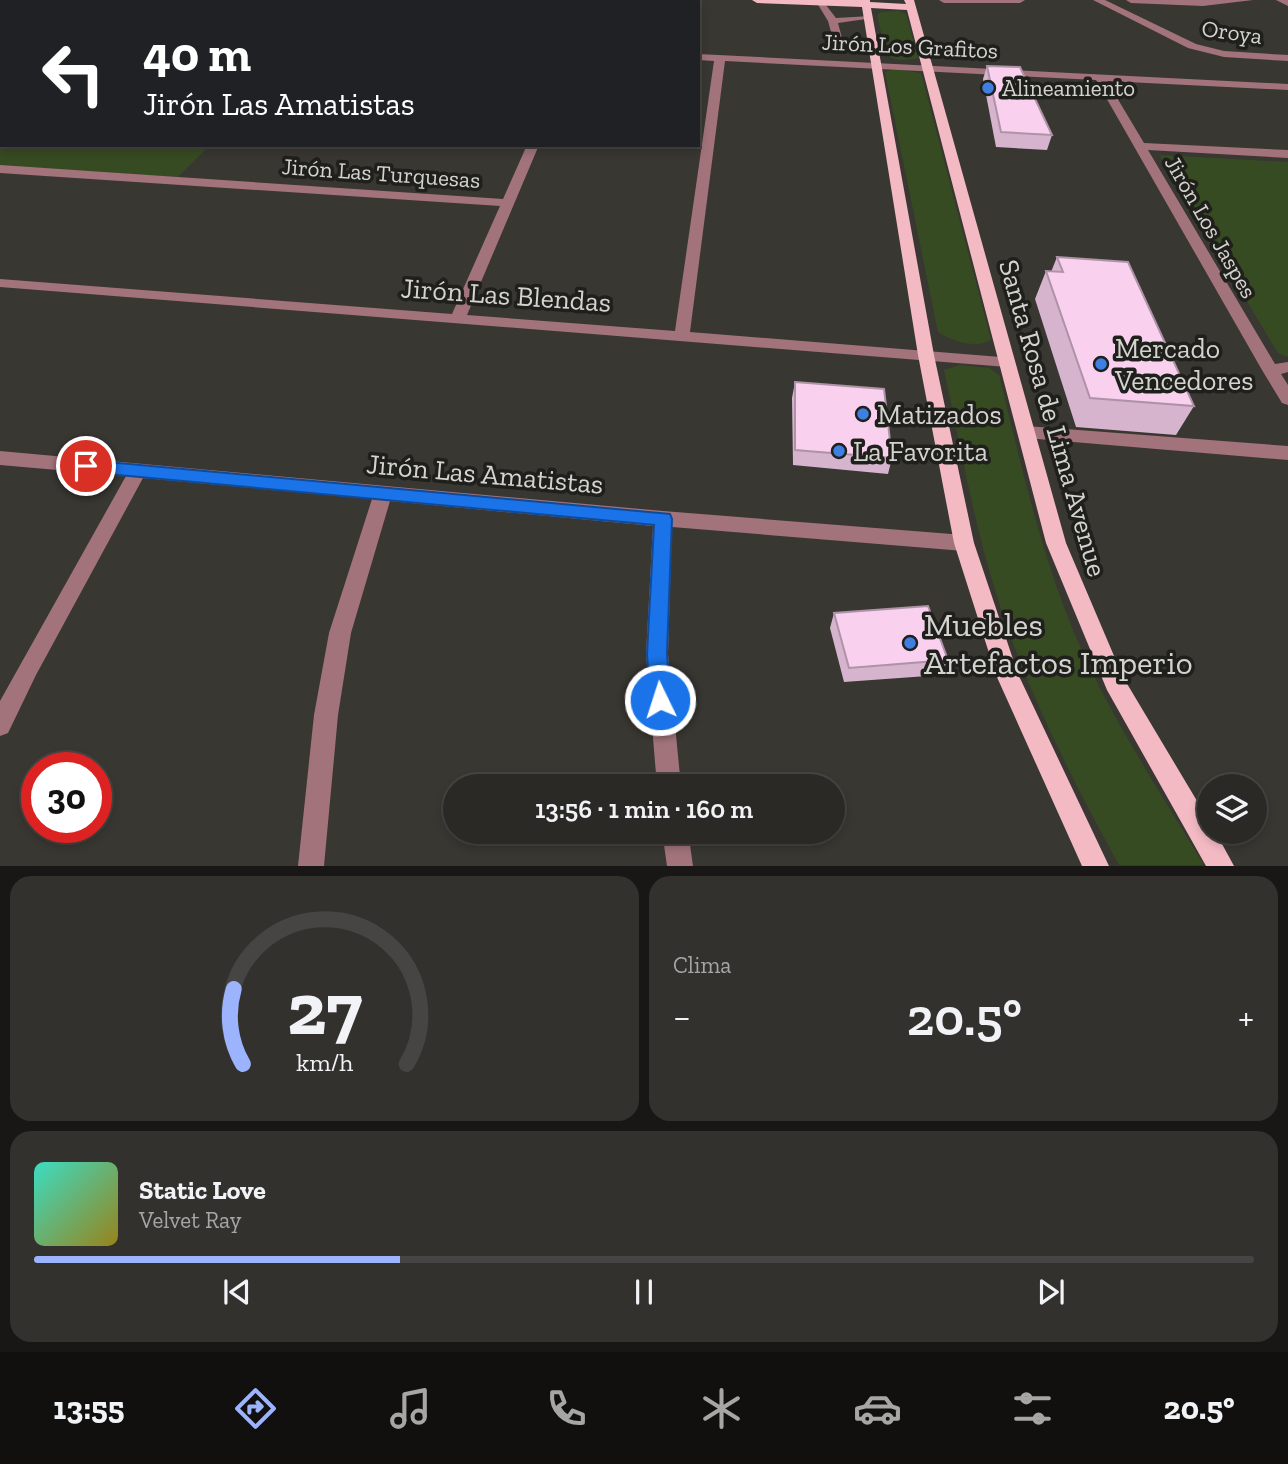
<!DOCTYPE html>
<html lang="es">
<head>
<meta charset="utf-8">
<style>
	body { margin:0; font-family:"Zilla Slab",serif; background:#33312e; color:#f1f3f6; height:100vh; display:flex; flex-direction:column; font-size:26px; white-space:nowrap }
	* { box-sizing:border-box; margin:0 }
	p { font-size:23px; color:#a6a6a7 }
	.icon { flex:none; width:38px; height:38px; fill:none; stroke:currentColor; stroke-width:2; stroke-linecap:round; stroke-linejoin:round }
	.map { position:relative; height:866px; overflow:hidden }
	.side { display:flex; flex-direction:column; gap:10px; padding:10px; background:#181715; flex:1 }
	.side>* { flex:none }
	.hud { position:absolute; left:0px; top:0px; width:700px; height:147px; box-shadow:0 4px 10px #0003,0 0 0 2px #474543; background:#202124; color:#fff; overflow:hidden }
	.buttons { position:absolute; left:1197px; top:774px; display:grid; gap:14px }
	.buttons a { display:grid; place-items:center; width:70px; height:70px; border-radius:50%; background:#2b2926; box-shadow:0 4px 10px #0003,0 0 0 2px #474543; font-size:35px }
	.speed { position:absolute; left:21px; top:752px; display:flex; gap:14px; font-size:35px; font-weight:700; text-align:center }
	.speed>* { display:grid; place-content:center; width:91px; height:91px; border-radius:50%; background:#2b2926; box-shadow:0 4px 10px #0003,0 0 0 2px #474543; line-height:1 }
	.speed .limit { border:10px solid #d22; background:#fff; color:#111 }
	.pin { position:absolute; display:grid; place-items:center; width:60px; height:60px; color:#fff; margin:-30px; border:4px solid #fff; border-radius:50%; box-shadow:0 2px 7px #0007 }
	.me { position:absolute; width:77px; margin:-38px; rotate:356deg; stroke-linejoin:round; filter:drop-shadow(0 0 5px #0008) }
	.turn { display:flex; align-items:center; gap:24px; height:147px; padding:0 28px; font-size:32px }
	.turn .icon { width:91px; height:91px; stroke-width:2.5 }
	.turn b { display:block; font-size:49px; line-height:60px }
	.big { font-size:52px; font-weight:600; line-height:1.1 }
	.side .widget { flex:1; display:flex; flex-direction:column; justify-content:center; gap:10px; min-width:0; padding:0 24px; border-radius:21px; background:#33312e }
	.side .dial { align-items:center; gap:0 }
	.dial svg { height:182px; overflow:visible; fill:none; stroke:#474543; stroke-width:7; stroke-linecap:round; text-anchor:middle }
	.dial text { fill:#f1f3f6; stroke:none }
	.song { display:flex; align-items:center; gap:21px }
	.cover { width:84px; height:84px; border-radius:10px; background:linear-gradient(135deg,hsl(170 70% 55%),hsl(50 70% 35%)) }
	.played { height:7px; border-radius:4px; background:linear-gradient(90deg,#9cb4fd 30%,#474543 30%) }
	.keys { display:flex; justify-content:space-around; direction:ltr }
	.heat { display:flex; justify-content:space-between; align-items:center; font-size:38px; direction:ltr }
	.side .tiles { flex:1; display:grid; gap:10px; grid-template-columns:1fr 1fr }
	.widget:last-child { grid-column:span 2 }
	.trip { position:absolute; left:443px; top:774px; width:402px; height:70px; border-radius:35px; background:#2b2926; box-shadow:0 4px 10px #0003,0 0 0 2px #474543; font-weight:600; line-height:70px; text-align:center }
	.tab-bar { display:flex; height:112px; justify-content:space-around; align-items:center; background:#11100f; color:#a6a6a7 }
	.tab-bar .icon { width:49px; height:49px }
	.tab-bar .on { color:#9cb4fd }
	.tab-bar b { font-size:32px; color:#f1f3f6 }
	.map>svg:first-child { display:block }
	.green { fill:#374b22 }
	.lines { fill:none; stroke-linecap:round; stroke-linejoin:round }
	.minor { fill:#a2737b; fill-rule:evenodd }
	.major { fill:#f4bac4; fill-rule:evenodd }
	.wall { fill:#d6b4ce }
	.building { fill:#f9d1ef; stroke:#ae92a7; stroke-width:2 }
	.route { fill:#1a73e8; stroke:#114b97; stroke-width:2 }
	.shop-dot { fill:#3f7fe0; stroke:#1f1f1c; stroke-width:2.5 }
	.labels { text-anchor:middle; dominant-baseline:central; stroke-width:7; stroke-linejoin:round; paint-order:stroke }
	.far-street-label { font-size:23px; fill:#d4d3d0; stroke:#1f1f1c }
	.far-poi-label { font-size:23px; fill:#d4d3d0; stroke:#1f1f1c; text-anchor:start }
	.street-label { font-size:28px; fill:#d4d3d0; stroke:#1f1f1c }
	.poi-label { font-size:28px; fill:#d4d3d0; stroke:#1f1f1c; text-anchor:start }
	.near-poi-label { font-size:33px; fill:#d4d3d0; stroke:#1f1f1c; text-anchor:start }
</style>
</head>
<body>
<div class="map">
<svg width="1288" height="866" viewBox="0 0 1288 866">
	<rect width="100%" height="100%" fill="#393732"/>
	<g class="green">
		<path d="M899 11 906 14 918 58C907 60 894 62 886 54L877 15 881 12Z"/>
		<path d="M894 69 921 73 991 340C976 349 951 341 938 332L885 72Z"/>
		<polygon points="0,91 2,145 210,145 178,177 0,166"/>
		<polygon points="1159,155 1288,162 1288,357 1278,353"/>
		<path d="M960 365 989 368 999 375C1023 473 1045 574 1089 666 1122 735 1165 800 1204 865H1119C1072 779 1025 688 996 593 973 520 960 444 944 370Z"/>
	</g>
	<g class="lines">
		<g class="minor">
			<polygon points="394,0 404,0 393,2"/>
			<polygon points="822,0 836,18 871,16 873,18 838,23 843,42 879,52 879,56 835,46 828,21 817,3"/>
			<polygon points="939,0 1025,0 1020,3 944,3"/>
			<polygon points="1093,0 1105,0 1196,44 1224,51 1288,55 1288,61 1224,57 1188,48"/>
			<polygon points="1126,0 1253,0 1203,6 1131,3"/>
			<polygon points="1276,0 1288,0 1288,6"/>
			<rect x="0" y="20" width="2" height="6"/>
			<polygon points="698,54 1288,84 1288,90 1107,81 1144,143 1288,150 1288,158 1148,150 1275,364 1288,362 1288,372 1281,374 1288,385 1288,405 1282,403 1262,370 1096,80 725,61 690,332 1013,358 1015,362 1007,367 0,287 0,279 452,314 500,206 0,173 0,165 503,199 527,145 539,145 467,315 675,331 714,61 698,60"/>
			<rect x="0" y="84" width="2" height="6"/>
			<polygon points="1026,426 1288,446 1288,460 1026,438 1017,432"/>
			<polygon points="0,451 663,511 964,535 971,537 974,543 971,549 964,551 672,527 668,654 681,786 657,786 646,654 653,526 390,501 351,633 338,715 324,866 298,866 314,715 329,633 372,499 143,478 36,675 8,733 0,736 0,701 126,476 0,465"/>
			<polygon points="662,831 688,831 693,866 667,866"/>
		</g>
		<polygon class="major" points="752,0 870,0 870,2 906,4 904,0 914,0 1066,543 1123,677 1209,821 1209,831 1215,831 1234,866 1206,866 1107,690 1046,543 907,10 871,8 934,355 974,543 1018,674 1109,866 1082,866 996,675 954,543 918,355 862,7 757,3"/>
	</g>
	<g class="wall">
		<polygon points="987,66 1052,135 1047,150 996,147 983,79"/>
		<polygon points="1057,257 1194,406 1176,435 1076,427 1035,299 1046,271 1051,272"/>
		<polygon points="795,382 892,458 888,474 793,465 792,398"/>
		<polygon points="834,613 948,660 941,675 844,682 830,628"/>
	</g>
	<g class="building">
		<polygon points="987,66 1020,67 1052,135 1001,132"/>
		<polygon points="1057,257 1128,262 1194,406 1090,398 1046,271 1063,272"/>
		<polygon points="795,382 884,389 892,458 795,450"/>
		<polygon points="928,606 948,660 849,668 834,613"/>
	</g>
	<polygon class="route" points="86,460 670,514 672,519 667,654 671,700 668,707 660,710 653,707 650,700 647,654 654,525 86,472 78,466"/>
	<g class="shop-dot">
		<circle cx="988" cy="88" r="7"/>
		<circle cx="1101" cy="364" r="7"/>
		<circle cx="863" cy="414" r="7"/>
		<circle cx="839" cy="451" r="7"/>
		<circle cx="910" cy="643" r="7"/>
	</g>
	<g class="labels">
		<g class="far-street-label">
			<text transform="translate(1232 32) rotate(8)">Oroya</text>
			<text transform="translate(910 46) rotate(3)">Jirón Los Grafitos</text>
			<text transform="translate(381 173) rotate(4)">Jirón Las Turquesas</text>
			<text transform="translate(1211 227) rotate(60)">Jirón Los Jaspes</text>
		</g>
		<g class="far-poi-label">
			<text x="1002" y="88">Alineamiento</text>
		</g>
		<g class="street-label">
			<text transform="translate(506 295) rotate(4)">Jirón Las Blendas</text>
			<text transform="translate(1053 418) rotate(74)">Santa Rosa de Lima Avenue</text>
			<text transform="translate(485 474) rotate(5)">Jirón Las Amatistas</text>
		</g>
		<g class="poi-label">
			<text x="1115" y="348">Mercado<tspan x="1115" dy="32">Vencedores</tspan></text>
			<text x="877" y="414">Matizados</text>
			<text x="853" y="451">La Favorita</text>
		</g>
		<g class="near-poi-label">
			<text x="924" y="624">Muebles<tspan x="924" dy="38">Artefactos Imperio</tspan></text>
		</g>
	</g>
</svg>
<div class="buttons">
<a><svg class="icon" aria-label="layers" viewBox="0 0 24 24"><path d="M12 4l9 5-9 5-9-5zM3 14l9 5 9-5"/></svg></a>
</div>
<div class="speed"><div class="limit">30</div></div>
<div class="pin" style="left:86px;top:466px;background:#d93025"><svg class="icon" aria-label="arrive" viewBox="0 0 24 24"><path d="M6 21V4h12l-3 4 3 4H6"/></svg></div>
<svg class="me" style="left:660px;top:700px" viewBox="-20 -20 40 40"><circle r="17" fill="#1a73e8" stroke="#fff" stroke-width="3"/><path d="M0-11L8 9 0 5-8 9z" fill="#fff"/></svg>
<div class="trip">13:56 · 1 min · 160 m</div>
<div class="hud">
<div class="turn"><svg class="icon" aria-label="left" viewBox="0 0 24 24"><path d="M17 20v-9H6M10 6l-5 5 5 5"/></svg><div><b>40 m</b>Jirón Las Amatistas</div></div>
</div>
</div>
<section class="side">
<div class="tiles">
<div class="widget dial"><svg viewBox="0 0 100 80">
<path d="M14 69A42 42 0 1 1 86 69"/>
<path d="M14 69A42 42 0 0 1 10 36" stroke="#9cb4fd"/>
<text x="50" y="56" font-size="32" font-weight="700">27</text>
<text x="50" y="72" font-size="11">km/h</text>
</svg></div>
<div class="widget"><p>Clima</p>
<div class="heat"><a>−</a><b class="big">20.5°</b><a>+</a></div>
</div>
<div class="widget">
<div class="song"><i class="cover"></i><div><b>Static Love</b><p>Velvet Ray</p></div></div>
<div class="played"></div>
<div class="keys"><svg class="icon" aria-label="previous" viewBox="0 0 24 24"><path d="M18 5L8 12l10 7zM5 5v14"/></svg><svg class="icon" aria-label="pause" viewBox="0 0 24 24"><path d="M8 5v14M16 5v14"/></svg><svg class="icon" aria-label="next" viewBox="0 0 24 24"><path d="M6 5l10 7-10 7zM19 5v14"/></svg></div>
</div>
</div>
</section>
<nav class="tab-bar">
<b>13:55</b>
<svg class="icon on" aria-label="directions" viewBox="0 0 24 24"><path d="M12 3l9 9-9 9-9-9zM9 14v-3h6M13 9l2 2-2 2"/></svg>
<svg class="icon" aria-label="music" viewBox="0 0 24 24"><path d="M9 18V5l10-2v13"/><circle cx="6" cy="18" r="3"/><circle cx="16" cy="16" r="3"/></svg>
<svg class="icon" aria-label="phone" viewBox="0 0 24 24"><path d="M5 4h4l2 5-3 2q2 4 5 5l2-3 5 2v4C11 20 4 13 5 4z"/></svg>
<svg class="icon" aria-label="climate" viewBox="0 0 24 24"><path d="M12 3v18M4 7l16 10M4 17L20 7"/></svg>
<svg class="icon" aria-label="car" viewBox="0 0 24 24"><path d="M5 17H2v-5l4-1 3-4h7l3 4 3 1v5h-3M9 17h6M6 11h13"/><circle cx="7" cy="17" r="2"/><circle cx="17" cy="17" r="2"/></svg>
<svg class="icon" aria-label="filters" viewBox="0 0 24 24"><path d="M4 7h16M4 17h16"/><circle cx="9" cy="7" r="2"/><circle cx="15" cy="17" r="2"/></svg>
<b>20.5°</b>
</nav>
</body>
</html>
